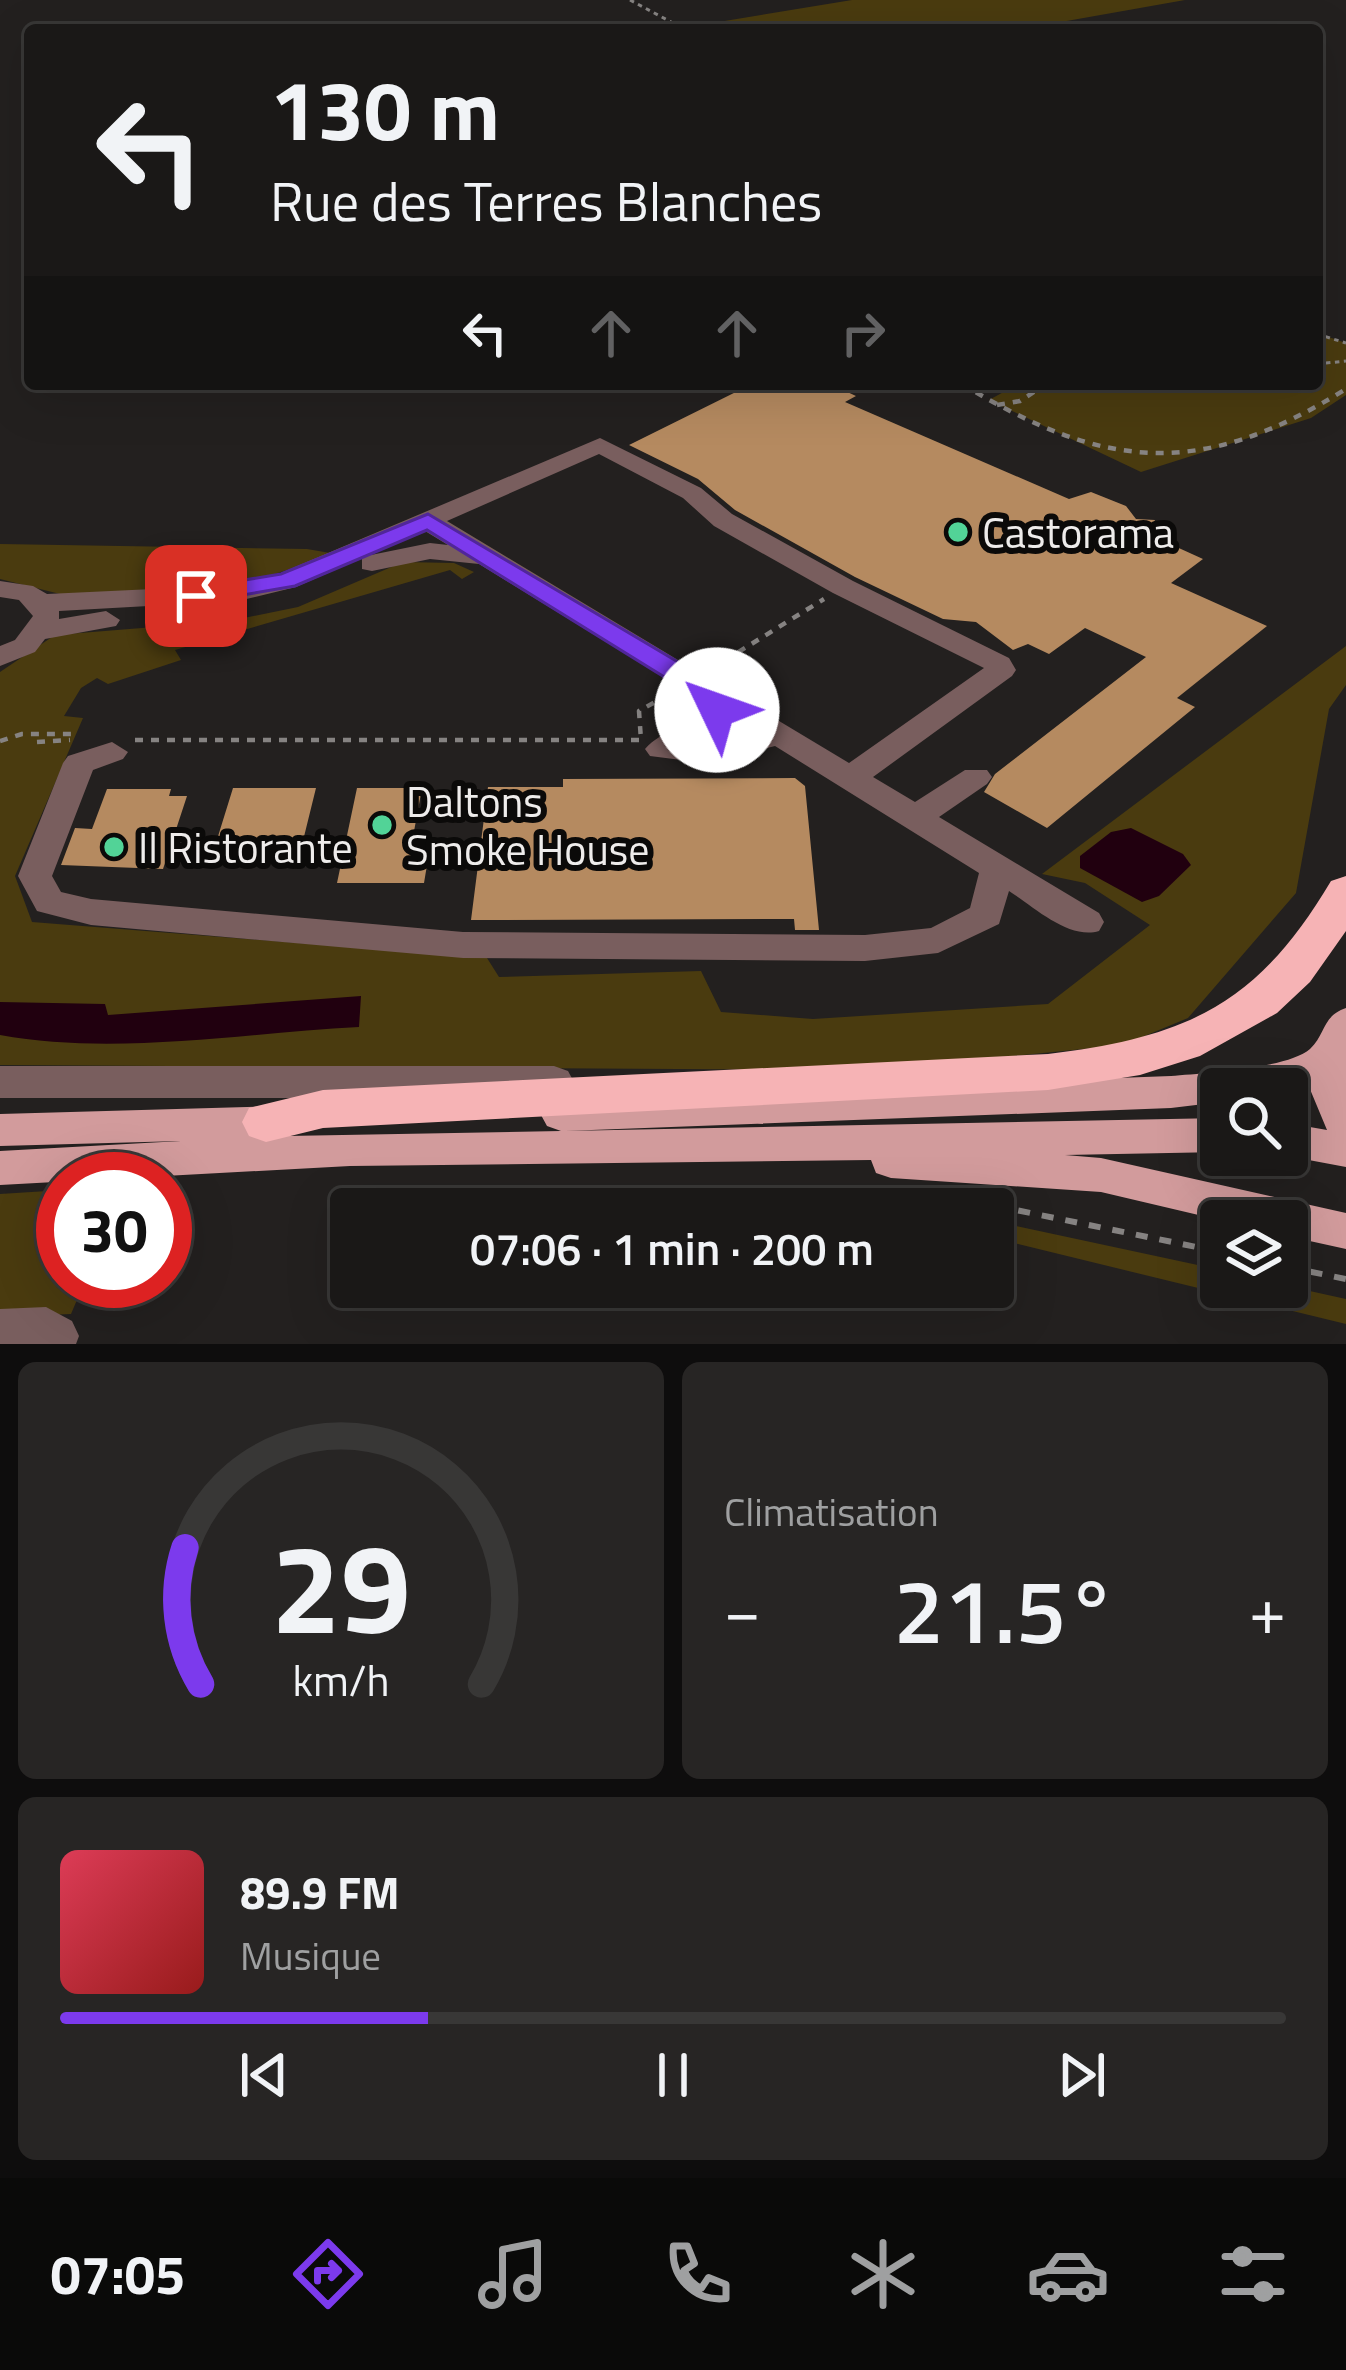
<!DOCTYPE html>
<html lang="fr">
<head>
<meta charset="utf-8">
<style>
	body { margin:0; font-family:"Titillium Web",sans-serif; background:#272524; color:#f1f3f6; height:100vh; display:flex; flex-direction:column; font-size:45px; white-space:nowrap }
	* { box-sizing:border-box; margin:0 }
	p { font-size:39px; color:#9fa0a1 }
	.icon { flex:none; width:66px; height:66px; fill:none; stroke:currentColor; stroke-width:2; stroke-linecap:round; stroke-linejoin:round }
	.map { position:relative; height:1344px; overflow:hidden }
	.details { display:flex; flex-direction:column; gap:18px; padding:18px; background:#0e0d0d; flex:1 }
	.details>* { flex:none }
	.banner { position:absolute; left:24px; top:24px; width:1299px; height:366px; border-radius:12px; box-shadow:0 12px 48px #0002,0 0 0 3px #383736; background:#1a1817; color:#f1f3f6; overflow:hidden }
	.fabs { position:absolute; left:1200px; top:1068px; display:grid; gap:24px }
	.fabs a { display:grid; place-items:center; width:108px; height:108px; border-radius:12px; background:#1a1817; box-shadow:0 12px 48px #0002,0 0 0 3px #383736; font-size:60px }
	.speed { position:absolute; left:36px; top:1152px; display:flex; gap:24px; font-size:60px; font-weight:700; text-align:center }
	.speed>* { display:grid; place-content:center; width:156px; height:156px; border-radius:50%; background:#1a1817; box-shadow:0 12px 48px #0002,0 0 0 3px #383736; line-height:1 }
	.speed .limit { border:18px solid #d22; background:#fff; color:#111 }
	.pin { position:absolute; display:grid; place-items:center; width:102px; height:102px; color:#fff; margin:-51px; border-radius:24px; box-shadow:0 6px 18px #0006 }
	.me { position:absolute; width:132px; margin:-66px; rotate:312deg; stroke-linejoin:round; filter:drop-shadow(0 0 9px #0008) }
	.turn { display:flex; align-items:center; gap:42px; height:252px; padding:0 48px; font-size:54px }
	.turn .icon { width:156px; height:156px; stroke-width:2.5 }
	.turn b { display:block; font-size:84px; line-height:102px }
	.lanes { display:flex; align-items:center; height:114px; padding:0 48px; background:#0003; justify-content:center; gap:60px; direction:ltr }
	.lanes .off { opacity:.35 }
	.big { font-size:90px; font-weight:600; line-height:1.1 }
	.details .tile { flex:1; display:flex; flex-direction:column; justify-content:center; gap:18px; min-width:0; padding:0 42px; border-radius:18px; background:#272524 }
	.details .dial { align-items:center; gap:0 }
	.dial svg { height:312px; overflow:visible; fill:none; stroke:#383736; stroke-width:7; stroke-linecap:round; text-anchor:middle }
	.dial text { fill:#f1f3f6; stroke:none }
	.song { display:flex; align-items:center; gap:36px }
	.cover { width:144px; height:144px; border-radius:18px; background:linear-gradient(135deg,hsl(350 70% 55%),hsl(0 70% 35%)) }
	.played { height:12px; border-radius:6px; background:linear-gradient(90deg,#7c3aed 30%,#383736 30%) }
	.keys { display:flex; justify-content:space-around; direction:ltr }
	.heat { display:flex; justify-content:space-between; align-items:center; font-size:66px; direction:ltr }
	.details .tiles { flex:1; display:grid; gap:18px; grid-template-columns:1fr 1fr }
	.tile:last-child { grid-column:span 2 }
	.trip { position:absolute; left:330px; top:1188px; width:684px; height:120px; border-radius:12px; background:#1a1817; box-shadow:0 12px 48px #0002,0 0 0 3px #383736; font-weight:600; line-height:120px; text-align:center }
	.tab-bar { display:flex; height:192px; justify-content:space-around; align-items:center; background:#0a0a09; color:#9fa0a1 }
	.tab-bar .icon { width:84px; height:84px }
	.tab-bar .on { color:#7c3aed }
	.tab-bar b { font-size:54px; color:#f1f3f6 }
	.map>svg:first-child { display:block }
	.green { fill:#4a3b0f }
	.water { fill:#21000f }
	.building { fill:#b58a60 }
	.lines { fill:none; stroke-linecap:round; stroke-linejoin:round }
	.path-far2 { stroke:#868382; stroke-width:3; stroke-dasharray:4.5 4.5; stroke-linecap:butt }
	.path-far1 { stroke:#868382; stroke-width:4.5; stroke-dasharray:8 8; stroke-linecap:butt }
	.path { stroke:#868382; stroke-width:6; stroke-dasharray:12 12; stroke-linecap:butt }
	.minor { fill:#795e5e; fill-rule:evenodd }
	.major { fill:#d29b9c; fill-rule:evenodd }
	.highway { fill:#f6b3b5; fill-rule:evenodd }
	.route { fill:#7c3aed; stroke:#51269a; stroke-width:3 }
	.poi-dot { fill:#52d397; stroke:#0b0a09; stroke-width:4.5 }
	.labels { text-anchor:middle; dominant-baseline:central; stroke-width:12; stroke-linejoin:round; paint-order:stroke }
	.poi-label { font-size:42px; fill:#eeeceb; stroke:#0b0a09; text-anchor:start }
</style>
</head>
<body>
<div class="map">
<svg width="1346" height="1344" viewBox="0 0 1346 1344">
	<rect width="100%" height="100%" fill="#23201f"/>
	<g class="green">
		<polygon points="852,0 1185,0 1016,30 682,28"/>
		<polygon points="1317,333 1346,343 1346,395 1311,418 1141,472 989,400 1018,384 1317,384"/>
		<polygon points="0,544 307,549 336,554 229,589 64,595 0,579"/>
		<polygon points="403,562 454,563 474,572 462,579 450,570 175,650 181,660 108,684 97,678 81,688 64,716 83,718 15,876 32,922 487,958 499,977 701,971 721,1012 813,1019 1048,1004 1150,925 1085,883 1042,874 1346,646 1346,685 1329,709 1296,893 1188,1018 1123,1045 873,1070 0,1065 0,672 55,635 229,621 298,607"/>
		<polygon points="63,1190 63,1281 85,1281 71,1314 0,1317 0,1194"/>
		<polygon points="993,1221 1221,1270 1221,1287 1287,1286 1346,1299 1346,1324 993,1238"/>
	</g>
	<g class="water">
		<polygon points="1131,828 1183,854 1191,865 1159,896 1142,902 1080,868 1080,856 1111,832"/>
		<path d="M361 996 359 1027C242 1033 115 1056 0 1035V1002L105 1004 108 1015Z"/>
	</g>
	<g class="building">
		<polygon points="752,384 830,384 856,396 845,402 1069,499 1091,492 1126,506 1136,519 1155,520 1148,534 1203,559 1171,583 1267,626 1177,698 1195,707 1047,828 984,792 995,774 1146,657 1085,628 1049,654 1028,644 1013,650 976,622 943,619 855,577 735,510 698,479 629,445"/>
		<polygon points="795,778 805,786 819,930 795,930 794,919 471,920 488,787 563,787 563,779"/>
		<polygon points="233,788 316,788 298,861 220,862 224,846 215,846"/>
		<polygon points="357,788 422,788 410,853 429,853 424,883 337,883"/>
		<polygon points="107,789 171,789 169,796 187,796 163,869 61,865 75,828 92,829"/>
	</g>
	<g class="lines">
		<g class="path-far2">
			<polyline points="630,0 686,30"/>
			<polyline points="1317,334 1346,343"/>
			<polyline points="1317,364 1346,361"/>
		</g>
		<g class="path-far1">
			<path d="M962 384C1105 471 1201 479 1346 389"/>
			<polyline points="997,405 1020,401 1046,384"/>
			<polyline points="711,669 824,599"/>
			<polyline points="135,740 641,740 639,711 671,693"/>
			<polyline points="0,741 22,734 77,734"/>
			<polyline points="37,742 70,740"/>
		</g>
		<g class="path">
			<polyline points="635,1209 839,1199 1006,1208 1221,1252"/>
			<polyline points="1287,1267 1346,1279"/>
		</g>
		<g class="minor">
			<path d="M600 438 701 488 732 514 853 581 1009 658 1016 670 1012 676 873 777 915 802 965 770H987L992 777 987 784 939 817 1099 913 1104 922 1099 931C1069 940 1034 907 1009 891L999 924 938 953 865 961 463 958 91 925 37 911 18 876 63 763 68 756 112 742 128 752 123 759 93 770 52 876 61 892 91 899 463 932 865 935 931 928 970 908 979 873 775 746 705 763 650 756 645 749C662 729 693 728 701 700L479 564 430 559 372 571 362 569V558L296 587 238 601 59 611V619L106 611 120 620 116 626 45 639 35 652 0 666V646L15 640 33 616 19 600 0 597V581L33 586 47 594 238 585 276 575ZM599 454 683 498 714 526 833 593 984 668 849 763 447 521ZM425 531 448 545 430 543 366 556ZM726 716 753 732 699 742Z"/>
			<polygon points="0,1066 554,1066 568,1071 574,1082 568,1093 554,1098 0,1098"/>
			<polygon points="46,1307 72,1321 79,1336 76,1344 0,1344 0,1309"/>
		</g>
		<path class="major" d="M1346 1008V1167L1282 1155H1287V1123L1327 1130 1307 1082 1287 1089H1221V1102L1171 1108 565 1131 1221 1118V1152L1065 1155 1101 1158 1346 1213V1249L1287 1236V1221H1224L1101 1192 891 1178 876 1173 871 1160 350 1166 0 1185V1151L181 1141 0 1146V1114L279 1106 293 1110 299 1122 287 1136 561 1131 547 1126 541 1115 547 1104 561 1099 1171 1076C1202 1073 1287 1069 1310 1049 1326 1034 1322 1016 1346 1008Z"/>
		<path class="highway" d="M1346 876V931L1310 982 1277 1013 1200 1056 1140 1075 1048 1090 323 1128 266 1142 249 1136 242 1122 249 1108 323 1090 1048 1054C1188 1037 1258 1004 1331 881Z"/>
	</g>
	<polygon class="route" points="428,514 727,691 731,710 717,718 707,716 703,701 427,530 295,586 196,603 183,596 196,588 281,574"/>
	<g class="poi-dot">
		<circle cx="958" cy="532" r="12"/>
		<circle cx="382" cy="825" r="12"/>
		<circle cx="114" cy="847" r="12"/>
	</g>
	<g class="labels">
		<g class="poi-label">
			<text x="982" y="532">Castorama</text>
			<text x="406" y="801">Daltons<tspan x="406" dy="48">Smoke House</tspan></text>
			<text x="138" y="847">Il Ristorante</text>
		</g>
	</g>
</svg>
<div class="fabs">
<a><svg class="icon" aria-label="search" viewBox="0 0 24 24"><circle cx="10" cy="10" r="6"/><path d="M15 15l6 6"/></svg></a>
<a><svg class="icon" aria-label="layers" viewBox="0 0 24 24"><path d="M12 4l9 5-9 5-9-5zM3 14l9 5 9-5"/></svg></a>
</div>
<div class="speed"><div class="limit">30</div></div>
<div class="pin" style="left:196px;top:596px;background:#d93025"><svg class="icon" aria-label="arrive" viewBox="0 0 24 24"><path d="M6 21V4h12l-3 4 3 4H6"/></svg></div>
<svg class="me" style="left:717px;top:710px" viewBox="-20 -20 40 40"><circle r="19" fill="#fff"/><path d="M0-13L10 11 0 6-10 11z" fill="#7c3aed"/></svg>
<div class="trip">07:06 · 1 min · 200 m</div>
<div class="banner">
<div class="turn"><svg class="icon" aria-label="left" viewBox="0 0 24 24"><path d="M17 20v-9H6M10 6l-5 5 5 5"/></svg><div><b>130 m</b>Rue des Terres Blanches</div></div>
<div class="lanes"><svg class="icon" aria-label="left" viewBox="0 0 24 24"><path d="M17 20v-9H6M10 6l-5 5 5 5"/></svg><svg class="icon off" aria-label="ahead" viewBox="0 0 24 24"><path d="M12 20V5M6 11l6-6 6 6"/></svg><svg class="icon off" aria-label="ahead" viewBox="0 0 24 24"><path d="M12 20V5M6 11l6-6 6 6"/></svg><svg class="icon off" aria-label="right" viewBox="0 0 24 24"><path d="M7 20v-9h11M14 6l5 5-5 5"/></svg></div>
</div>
</div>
<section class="details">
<div class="tiles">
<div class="tile dial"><svg viewBox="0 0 100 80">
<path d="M14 69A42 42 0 1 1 86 69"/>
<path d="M14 69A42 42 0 0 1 10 34" stroke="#7c3aed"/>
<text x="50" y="56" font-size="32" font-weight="700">29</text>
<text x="50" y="72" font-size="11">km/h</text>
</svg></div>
<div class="tile"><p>Climatisation</p>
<div class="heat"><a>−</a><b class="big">21.5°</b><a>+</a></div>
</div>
<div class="tile">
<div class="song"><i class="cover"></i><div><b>89.9 FM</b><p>Musique</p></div></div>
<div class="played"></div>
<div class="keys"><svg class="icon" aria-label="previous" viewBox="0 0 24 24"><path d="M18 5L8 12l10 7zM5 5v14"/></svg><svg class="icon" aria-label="pause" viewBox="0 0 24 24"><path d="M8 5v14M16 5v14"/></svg><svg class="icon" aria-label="next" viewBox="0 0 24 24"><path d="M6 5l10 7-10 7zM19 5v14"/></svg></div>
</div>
</div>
</section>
<nav class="tab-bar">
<b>07:05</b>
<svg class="icon on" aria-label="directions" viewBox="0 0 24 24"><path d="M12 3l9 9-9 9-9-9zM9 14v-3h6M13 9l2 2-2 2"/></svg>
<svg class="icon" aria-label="music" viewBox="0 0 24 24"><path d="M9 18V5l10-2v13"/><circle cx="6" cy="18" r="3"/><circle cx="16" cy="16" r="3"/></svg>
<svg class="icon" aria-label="phone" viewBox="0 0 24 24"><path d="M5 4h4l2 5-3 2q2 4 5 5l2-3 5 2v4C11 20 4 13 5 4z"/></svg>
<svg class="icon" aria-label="climate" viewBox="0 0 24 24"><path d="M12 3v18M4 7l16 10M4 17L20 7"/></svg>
<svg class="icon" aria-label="car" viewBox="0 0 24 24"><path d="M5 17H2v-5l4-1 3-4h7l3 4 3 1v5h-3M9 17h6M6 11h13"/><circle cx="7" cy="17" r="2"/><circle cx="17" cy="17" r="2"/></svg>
<svg class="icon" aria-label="filters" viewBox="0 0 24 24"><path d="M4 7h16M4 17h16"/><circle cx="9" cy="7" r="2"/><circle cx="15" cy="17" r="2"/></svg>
</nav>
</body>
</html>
